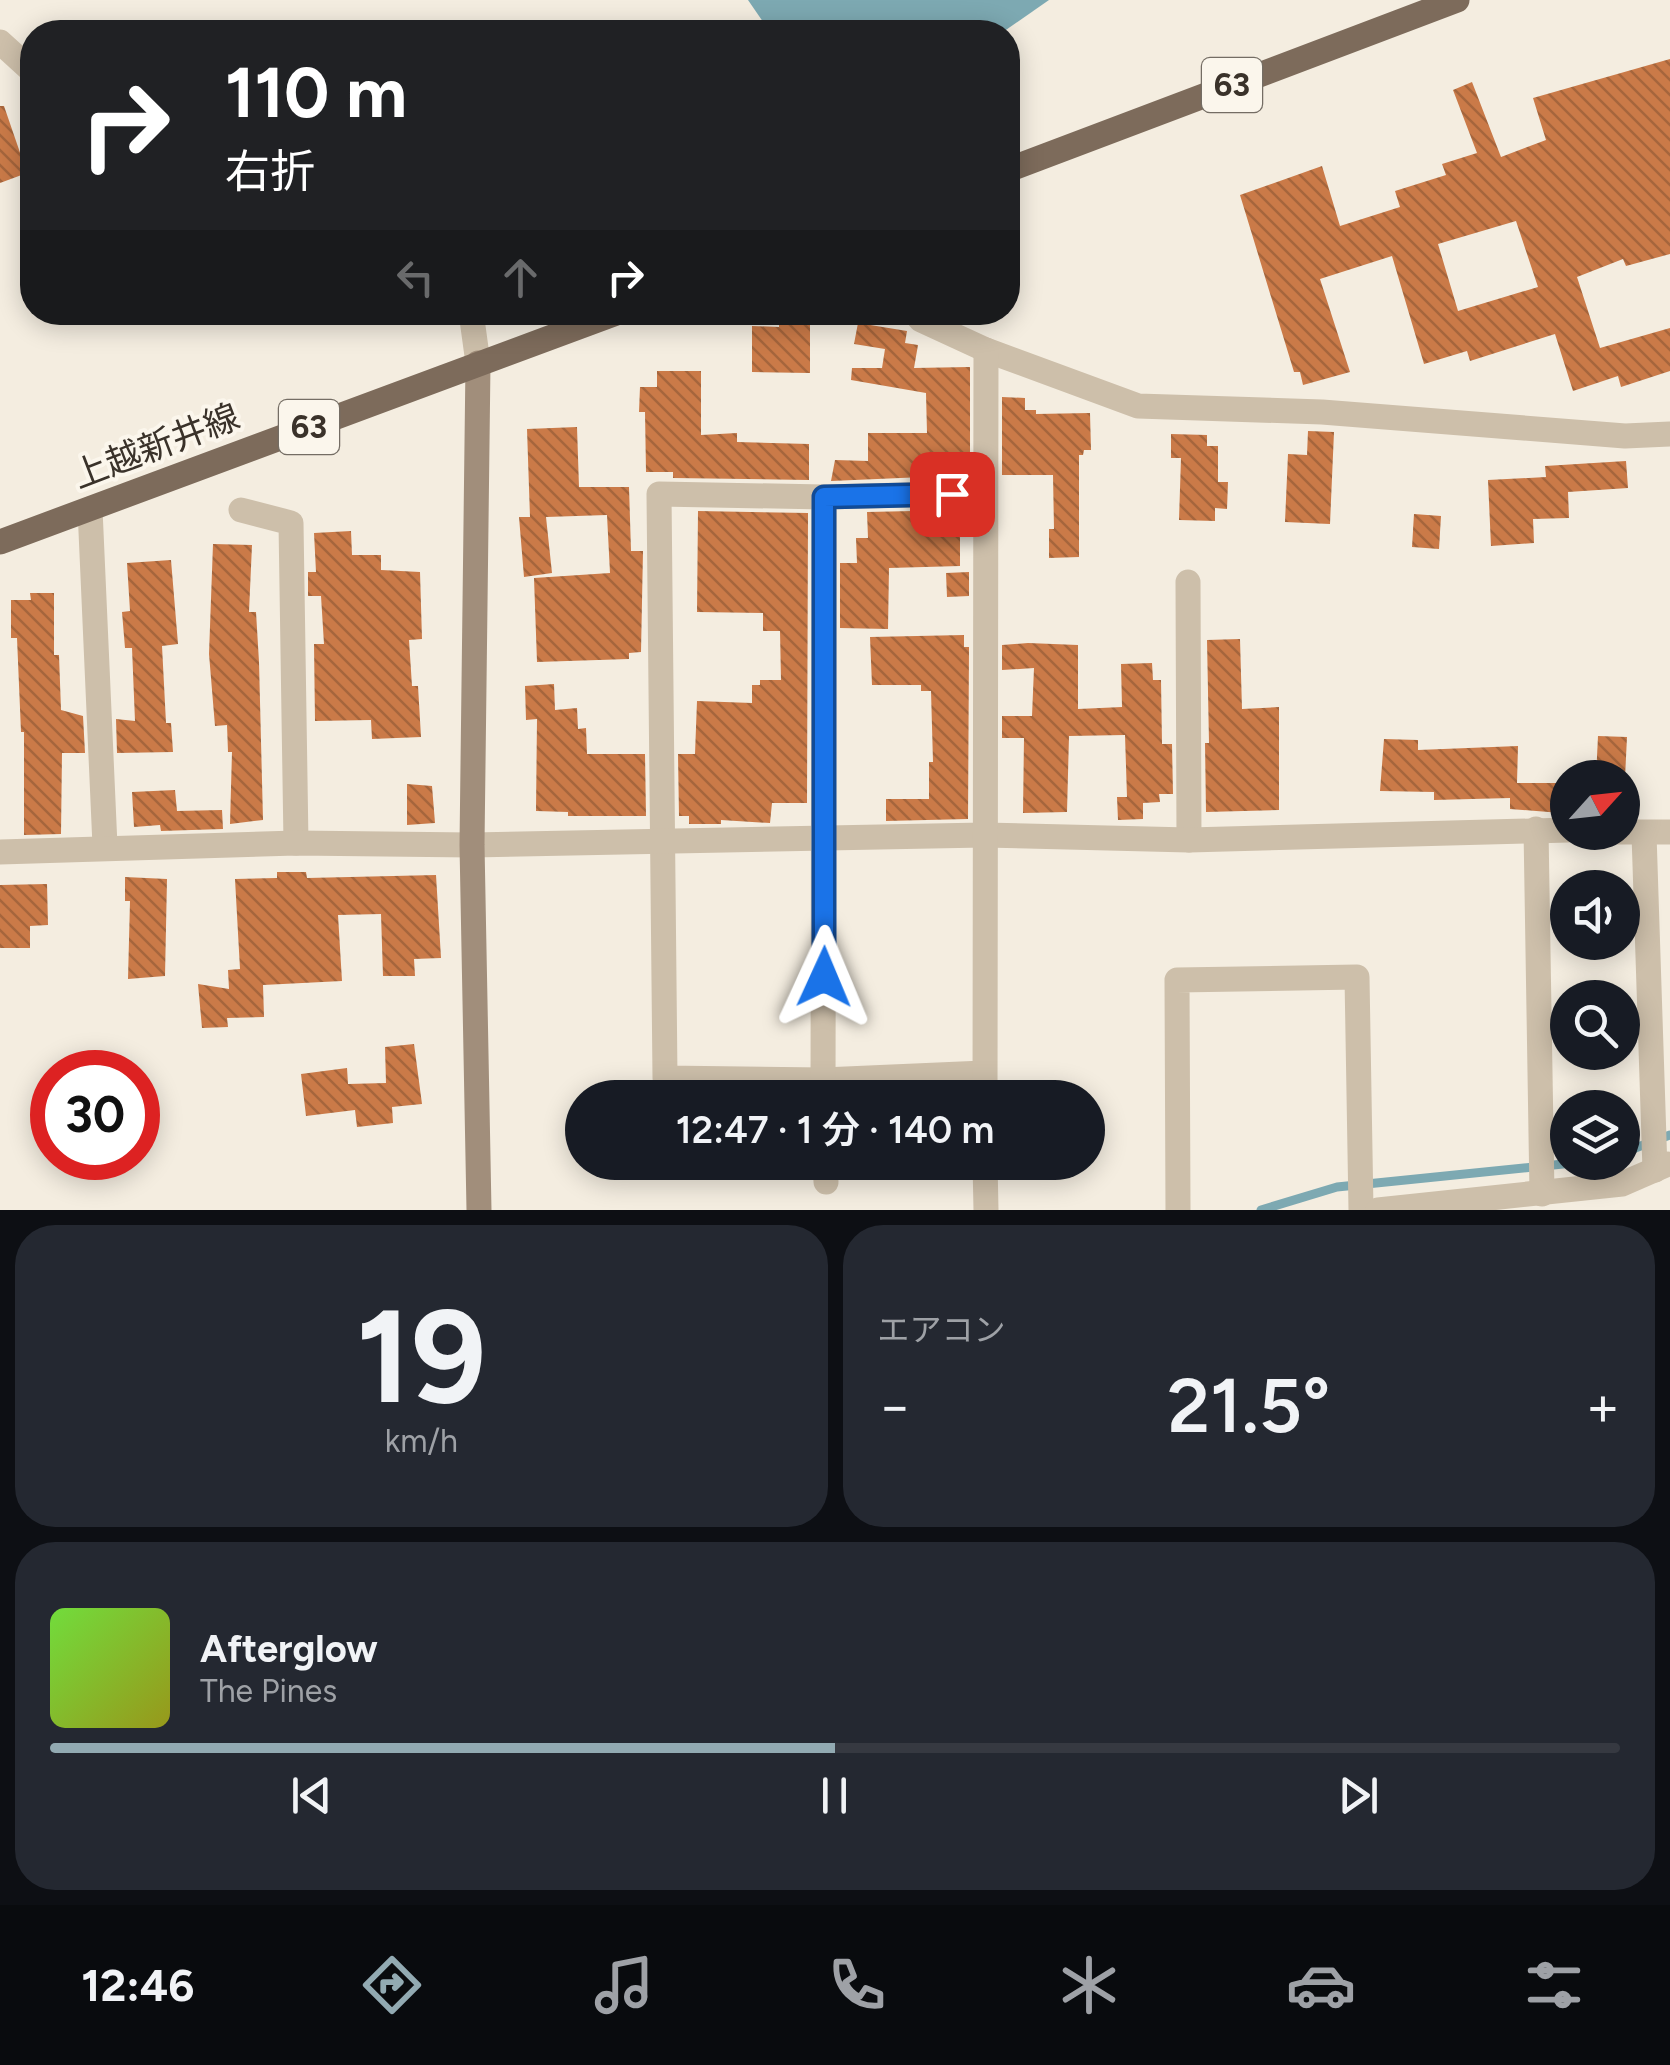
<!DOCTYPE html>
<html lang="ja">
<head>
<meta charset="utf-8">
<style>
	body { margin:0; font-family:Figtree,"Noto Sans JP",sans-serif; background:#242831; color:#f1f3f6; height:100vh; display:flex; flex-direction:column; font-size:38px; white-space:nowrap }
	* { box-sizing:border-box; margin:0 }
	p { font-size:32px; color:#9ea1a6 }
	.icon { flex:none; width:55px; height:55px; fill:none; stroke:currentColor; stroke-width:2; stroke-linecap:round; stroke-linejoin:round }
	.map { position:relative; height:1210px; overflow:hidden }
	.details { display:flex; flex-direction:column; gap:15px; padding:15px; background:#0d0f14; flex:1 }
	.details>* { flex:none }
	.banner { position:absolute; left:20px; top:20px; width:1000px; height:305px; border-radius:40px; box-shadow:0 5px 25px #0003; background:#202124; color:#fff; overflow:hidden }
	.needle { width:65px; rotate:63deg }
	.fabs { position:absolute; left:1550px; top:760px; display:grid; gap:20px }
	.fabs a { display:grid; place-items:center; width:90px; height:90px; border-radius:50%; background:#171b24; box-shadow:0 5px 25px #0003; font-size:50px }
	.speed { position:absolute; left:30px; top:1050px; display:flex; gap:20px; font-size:50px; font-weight:700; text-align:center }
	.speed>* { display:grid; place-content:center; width:130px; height:130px; border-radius:50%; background:#171b24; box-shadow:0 5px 25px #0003; line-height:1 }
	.speed .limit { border:15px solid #d22; background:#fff; color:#111 }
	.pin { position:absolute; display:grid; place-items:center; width:85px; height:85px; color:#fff; margin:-42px; border-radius:20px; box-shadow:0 5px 15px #0006 }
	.me { position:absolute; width:110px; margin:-55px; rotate:1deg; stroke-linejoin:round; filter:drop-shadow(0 0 8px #0008) }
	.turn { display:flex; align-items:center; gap:35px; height:210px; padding:0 40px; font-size:45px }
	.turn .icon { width:130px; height:130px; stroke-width:2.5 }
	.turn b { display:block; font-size:70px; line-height:85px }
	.lanes { display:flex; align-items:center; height:95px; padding:0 40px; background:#0003; justify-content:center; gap:50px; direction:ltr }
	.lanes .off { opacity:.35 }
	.big { font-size:75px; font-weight:600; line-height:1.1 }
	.details .widget { flex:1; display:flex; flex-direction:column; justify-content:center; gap:15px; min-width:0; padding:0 35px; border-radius:40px; background:#242831 }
	.details .dial { align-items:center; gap:0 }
	.dial b { font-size:130px; line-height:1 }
	.song { display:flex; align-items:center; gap:30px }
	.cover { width:120px; height:120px; border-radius:15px; background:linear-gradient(135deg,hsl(100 70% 55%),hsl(60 70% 35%)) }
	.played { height:10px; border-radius:5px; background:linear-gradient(90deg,#92aab2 50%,#363941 50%) }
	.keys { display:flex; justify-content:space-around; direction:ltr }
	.heat { display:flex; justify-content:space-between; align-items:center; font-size:55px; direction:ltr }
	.details .tiles { flex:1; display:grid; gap:15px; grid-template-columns:1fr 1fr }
	.widget:last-child { grid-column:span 2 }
	.trip { position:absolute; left:565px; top:1080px; width:540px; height:100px; border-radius:50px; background:#171b24; box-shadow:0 5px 25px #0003; font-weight:600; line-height:100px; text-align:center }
	.menu { display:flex; height:160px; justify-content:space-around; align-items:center; background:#090b0e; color:#9ea1a6 }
	.menu .icon { width:70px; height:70px }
	.menu .selected { color:#92aab2 }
	.menu b { font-size:45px; color:#f1f3f6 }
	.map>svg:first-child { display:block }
	.water { fill:#7da9b2 }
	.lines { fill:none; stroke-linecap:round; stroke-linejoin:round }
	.stream { stroke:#7da9b2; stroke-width:9 }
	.building { fill:url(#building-back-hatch); fill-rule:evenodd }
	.street { stroke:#cdbfaa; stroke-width:25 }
	.secondary { stroke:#a18e7b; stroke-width:25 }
	.primary { stroke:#7d6b5b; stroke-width:25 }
	.route-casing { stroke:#114b97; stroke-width:25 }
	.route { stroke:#1a73e8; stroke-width:18 }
	.labels { text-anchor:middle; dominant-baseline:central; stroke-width:8; stroke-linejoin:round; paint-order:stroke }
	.shield { fill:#fbf6ec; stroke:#746d64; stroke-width:2.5 }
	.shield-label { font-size:32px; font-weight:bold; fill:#3a322a }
	.street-label { font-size:35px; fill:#3a322a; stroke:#fbf6ec }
</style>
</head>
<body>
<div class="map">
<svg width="1670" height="1210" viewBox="0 0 1670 1210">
	<defs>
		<pattern id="building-back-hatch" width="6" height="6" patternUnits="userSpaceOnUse" patternTransform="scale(2.5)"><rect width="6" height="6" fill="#ca7a48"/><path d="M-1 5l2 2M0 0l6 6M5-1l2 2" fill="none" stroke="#a5653c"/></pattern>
	</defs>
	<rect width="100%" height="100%" fill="#f4ede0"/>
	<polygon class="water" points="748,0 1049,0 1003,32 770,32"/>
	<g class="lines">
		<g class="stream">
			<polyline points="1622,1153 1670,1135"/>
			<polyline points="1261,1210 1337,1187 1583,1162"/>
		</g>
	</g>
	<g class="building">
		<path d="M1670 59V254L1626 266 1623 259 1577 277 1600 348 1670 328V371L1621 387 1618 376 1573 391 1555 334 1470 361 1467 351 1424 364 1392 256 1320 279 1350 372 1303 385 1300 372H1294L1240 195 1322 166 1340 226 1400 207 1395 191 1446 175 1442 164 1477 153 1453 90 1472 82 1501 157 1546 140 1533 98ZM1516 221 1538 287 1458 311 1438 244Z"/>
		<polygon points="0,106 4,106 27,173 0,183"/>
		<polygon points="779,318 810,319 810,373 752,372 752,326 779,327"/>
		<polygon points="858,323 907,331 905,343 918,345 914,368 970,367 970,475 831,481 835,460 868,461 868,433 927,433 926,393 851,380 852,368 882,368 885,349 854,344"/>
		<polygon points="657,371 701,371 701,435 737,433 737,442 809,444 809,480 673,478 673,472 646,472 645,412 639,412 640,387 657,387"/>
		<polygon points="1002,397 1025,398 1025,410 1036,410 1036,414 1090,413 1091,450 1084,450 1083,455 1079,455 1079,557 1049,558 1049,529 1054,529 1053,475 1002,475"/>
		<polygon points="577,427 579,487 629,487 631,551 643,551 641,652 629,653 629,659 537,662 534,578 610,573 607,515 546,517 552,573 524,577 519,517 530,517 527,429"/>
		<polygon points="1308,431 1334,432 1330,524 1285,522 1288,454 1307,455"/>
		<polygon points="1171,434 1207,435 1207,446 1218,446 1218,482 1228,482 1227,509 1215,508 1215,521 1179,520 1181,458 1171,458"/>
		<polygon points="1626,461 1628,488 1568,492 1569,518 1533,519 1534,543 1491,546 1488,480 1546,477 1545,466"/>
		<polygon points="960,510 960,566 889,568 888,629 840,628 840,563 857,563 856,538 868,538 867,512"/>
		<polygon points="698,511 808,513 807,803 772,803 770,823 721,820 721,824 689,824 689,816 679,816 678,754 695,754 697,701 752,703 752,685 760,685 760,680 781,680 780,631 763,631 763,613 697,612"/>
		<polygon points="1414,514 1441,516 1439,549 1412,547"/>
		<polygon points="351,531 352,555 381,555 381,570 420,572 422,639 409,640 412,686 418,686 421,737 372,739 371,720 315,721 314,644 324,644 321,596 308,596 308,572 316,572 314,533"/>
		<polygon points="213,544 252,545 249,612 256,612 259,662 263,820 230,824 232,752 228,752 227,725 215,726 209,654"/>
		<polygon points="171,560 178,644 162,646 166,723 171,723 173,752 117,753 116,719 135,721 132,648 125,648 122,612 130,611 127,563"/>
		<polygon points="969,572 969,596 947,597 946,573"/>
		<polygon points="30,593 54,593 54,655 59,655 61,710 83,716 85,753 62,753 61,834 24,835 24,732 21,732 17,638 11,638 11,600 31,600"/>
		<polygon points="964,635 964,647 969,647 968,819 886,821 886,799 929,799 929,762 933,762 931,691 921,691 921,685 872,685 870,637"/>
		<polygon points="1240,639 1242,709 1279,707 1279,810 1206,812 1205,743 1209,743 1207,640"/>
		<polygon points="1028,643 1078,645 1078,709 1122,707 1121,664 1152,663 1153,680 1161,680 1162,744 1172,744 1173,794 1159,794 1160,802 1143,803 1143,819 1118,820 1117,797 1127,797 1125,735 1069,736 1067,812 1023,813 1024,738 1002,738 1002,716 1032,716 1034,668 1002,670 1002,645"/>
		<polygon points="554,684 555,710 577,708 578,729 586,728 587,754 645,754 646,816 568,816 568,812 536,811 537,719 526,720 525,686"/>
		<polygon points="1598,736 1627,737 1625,778 1596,778"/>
		<polygon points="1384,739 1418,740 1418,750 1518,746 1517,783 1562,783 1561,813 1510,809 1510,798 1434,800 1434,792 1380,791"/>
		<polygon points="407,784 432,786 435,823 407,825"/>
		<polygon points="175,790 177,811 222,810 223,829 161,831 160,825 134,827 132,792"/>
		<polygon points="277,872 306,872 307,878 436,875 441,958 414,959 415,976 383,976 381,914 338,915 342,981 263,985 264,1017 227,1018 228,1027 202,1028 198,984 229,989 228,970 240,969 235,879 277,878"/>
		<polygon points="125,877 167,879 165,976 128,979 130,901 125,901"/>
		<polygon points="47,884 48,925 30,926 30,948 0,948 0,885"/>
		<polygon points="414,1044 422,1104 392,1107 393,1123 357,1127 355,1110 306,1116 301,1074 347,1068 348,1084 386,1083 385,1047"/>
	</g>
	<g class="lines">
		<g class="street">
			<polyline points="0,42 32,71"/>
			<polyline points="471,312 478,363"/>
			<polyline points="914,312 921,320 986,350 1138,406 1322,412 1625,436 1670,434"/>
			<polyline points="984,493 824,497 659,494 665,1078 823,1080 984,1073"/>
			<polyline points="90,509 105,846"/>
			<polyline points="241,510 291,523 296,843"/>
			<polyline points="1188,582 1189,840"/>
			<polyline points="1536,829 1542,1194"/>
			<polyline points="1607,832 1670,832"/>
			<polyline points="1644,834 1655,1170"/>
			<polyline points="0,852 296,843 472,845 984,835 1189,840 1568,830"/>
			<polyline points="823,1098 824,497"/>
			<polyline points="985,1098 986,350"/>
			<polyline points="825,1162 826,1182"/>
			<polyline points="985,1162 986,1210"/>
			<polyline points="1178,1210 1177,980 1357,977 1361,1210"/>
			<polyline points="1378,1210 1622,1184 1668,1164"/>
		</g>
		<polyline class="secondary" points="478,363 472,845 479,1210"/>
		<g class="primary">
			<polyline points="1008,170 1457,0"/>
			<polyline points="0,542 619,312"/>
		</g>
	</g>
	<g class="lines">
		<defs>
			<polyline id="route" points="824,977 824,497 952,494"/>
		</defs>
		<use href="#route" class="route-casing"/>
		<use href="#route" class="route"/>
	</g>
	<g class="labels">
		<g class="shield">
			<rect x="1202" y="58" width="60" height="54" rx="8"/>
			<rect x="279" y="400" width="60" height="54" rx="8"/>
		</g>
		<g class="shield-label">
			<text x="1232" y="85">63</text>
			<text x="309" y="427">63</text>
		</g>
		<g class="street-label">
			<text transform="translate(156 446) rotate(-21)">上越新井線</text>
		</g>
	</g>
</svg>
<div class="fabs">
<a><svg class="needle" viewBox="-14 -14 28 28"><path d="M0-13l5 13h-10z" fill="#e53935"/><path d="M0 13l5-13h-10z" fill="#9ea1a6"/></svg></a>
<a><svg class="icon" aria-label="sound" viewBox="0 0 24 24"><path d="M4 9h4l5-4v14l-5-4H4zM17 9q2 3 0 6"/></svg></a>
<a><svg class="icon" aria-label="search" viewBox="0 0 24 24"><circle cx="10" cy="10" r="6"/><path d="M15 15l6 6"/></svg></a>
<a><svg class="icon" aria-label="layers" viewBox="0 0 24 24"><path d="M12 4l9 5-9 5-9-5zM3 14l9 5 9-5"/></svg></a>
</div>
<div class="speed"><div class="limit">30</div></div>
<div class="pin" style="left:952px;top:494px;background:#d93025"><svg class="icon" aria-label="arrive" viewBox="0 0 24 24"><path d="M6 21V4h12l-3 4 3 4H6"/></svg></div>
<svg class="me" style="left:824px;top:977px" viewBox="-20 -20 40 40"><path d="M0-17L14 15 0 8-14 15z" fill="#1a73e8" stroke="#fff" stroke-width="4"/></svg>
<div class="trip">12:47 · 1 分 · 140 m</div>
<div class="banner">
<div class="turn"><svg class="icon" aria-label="right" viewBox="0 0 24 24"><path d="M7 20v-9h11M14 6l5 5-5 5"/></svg><div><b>110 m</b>右折</div></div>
<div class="lanes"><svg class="icon off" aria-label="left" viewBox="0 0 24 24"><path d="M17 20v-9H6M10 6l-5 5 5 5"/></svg><svg class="icon off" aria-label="ahead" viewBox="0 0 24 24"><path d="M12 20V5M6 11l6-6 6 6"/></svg><svg class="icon" aria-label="right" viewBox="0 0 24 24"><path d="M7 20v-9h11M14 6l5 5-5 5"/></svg></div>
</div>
</div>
<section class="details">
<div class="tiles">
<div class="widget dial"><b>19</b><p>km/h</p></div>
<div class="widget"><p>エアコン</p>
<div class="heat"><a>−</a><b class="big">21.5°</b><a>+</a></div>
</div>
<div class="widget">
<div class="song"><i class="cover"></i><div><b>Afterglow</b><p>The Pines</p></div></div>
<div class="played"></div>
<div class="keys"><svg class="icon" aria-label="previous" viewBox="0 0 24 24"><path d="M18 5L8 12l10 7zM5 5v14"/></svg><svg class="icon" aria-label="pause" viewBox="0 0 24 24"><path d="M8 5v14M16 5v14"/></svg><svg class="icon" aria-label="next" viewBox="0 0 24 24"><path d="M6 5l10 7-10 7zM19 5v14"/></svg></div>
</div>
</div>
</section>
<nav class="menu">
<b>12:46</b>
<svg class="icon selected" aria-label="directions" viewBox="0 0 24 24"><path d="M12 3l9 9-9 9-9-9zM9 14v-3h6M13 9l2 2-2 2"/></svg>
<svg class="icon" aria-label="music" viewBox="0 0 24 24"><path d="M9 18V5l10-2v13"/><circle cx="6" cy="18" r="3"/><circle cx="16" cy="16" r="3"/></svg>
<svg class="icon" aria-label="phone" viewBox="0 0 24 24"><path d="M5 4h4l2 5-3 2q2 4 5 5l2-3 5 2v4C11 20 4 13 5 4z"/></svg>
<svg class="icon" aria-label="climate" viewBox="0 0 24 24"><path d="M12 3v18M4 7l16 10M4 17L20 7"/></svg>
<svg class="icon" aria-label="car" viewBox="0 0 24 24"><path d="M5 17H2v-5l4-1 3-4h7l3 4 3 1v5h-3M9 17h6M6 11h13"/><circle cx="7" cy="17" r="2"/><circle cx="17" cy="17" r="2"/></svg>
<svg class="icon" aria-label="filters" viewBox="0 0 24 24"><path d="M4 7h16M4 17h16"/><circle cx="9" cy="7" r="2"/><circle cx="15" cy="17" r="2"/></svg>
</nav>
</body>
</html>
